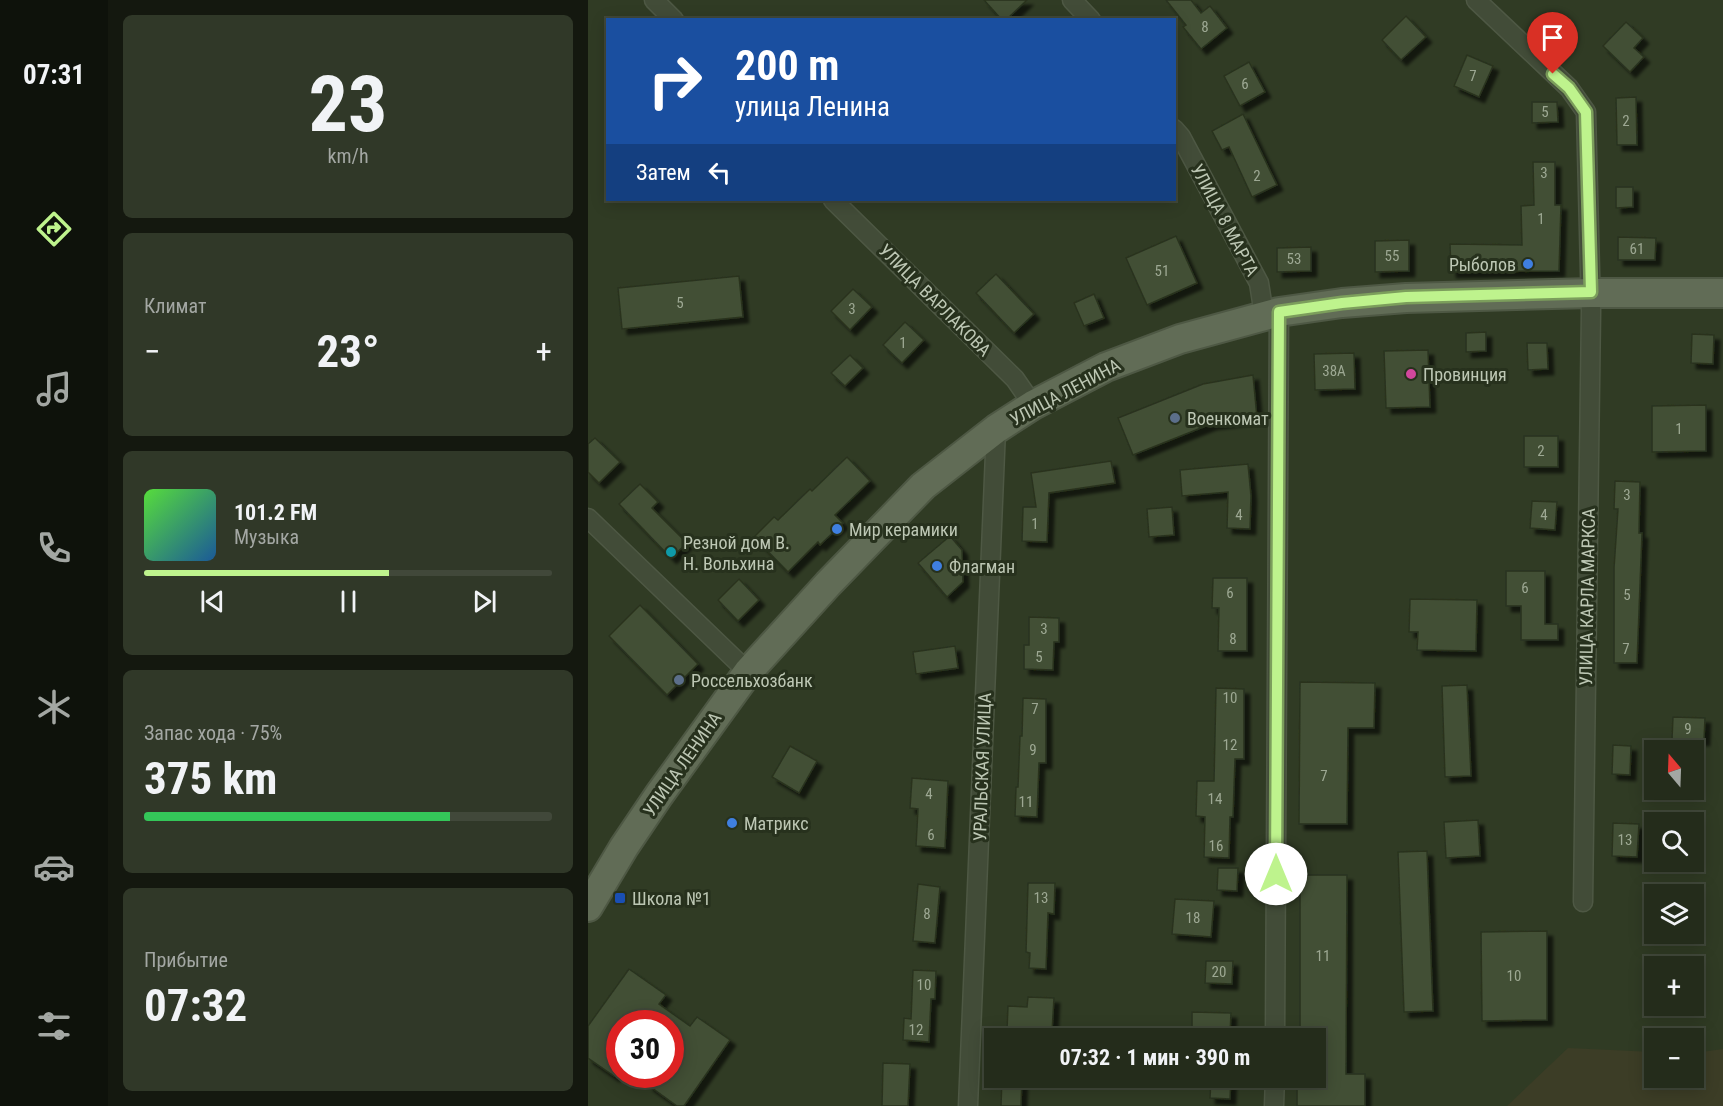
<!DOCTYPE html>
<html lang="ru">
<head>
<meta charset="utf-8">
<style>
	body { margin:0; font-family:"Roboto Condensed",sans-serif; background:#303828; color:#f1f3f6; height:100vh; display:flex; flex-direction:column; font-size:22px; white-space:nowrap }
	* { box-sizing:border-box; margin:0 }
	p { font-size:20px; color:#a3a7a3 }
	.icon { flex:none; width:33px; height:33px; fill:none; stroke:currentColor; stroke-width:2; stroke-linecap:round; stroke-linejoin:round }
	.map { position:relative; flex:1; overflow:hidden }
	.panel { display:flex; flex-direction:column; gap:15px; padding:15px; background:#14180f; width:480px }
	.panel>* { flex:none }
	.guide { position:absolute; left:18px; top:18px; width:570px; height:183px; border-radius:0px; box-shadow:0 3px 15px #0003,0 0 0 2px #41483a; background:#1a4fa0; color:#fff; overflow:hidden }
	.needle { width:39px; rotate:341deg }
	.controls { position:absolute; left:1056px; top:740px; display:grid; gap:12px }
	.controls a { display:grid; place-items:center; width:60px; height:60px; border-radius:0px; background:#242c1b; box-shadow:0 3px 15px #0003,0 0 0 2px #41483a; font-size:30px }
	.speed { position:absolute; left:18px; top:1010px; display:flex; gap:12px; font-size:30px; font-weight:700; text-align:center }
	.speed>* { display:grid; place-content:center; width:78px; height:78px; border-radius:50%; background:#242c1b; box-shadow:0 3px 15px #0003,0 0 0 2px #41483a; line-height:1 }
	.speed .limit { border:9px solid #d22; background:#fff; color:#111 }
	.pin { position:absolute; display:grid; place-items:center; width:51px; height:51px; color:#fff; margin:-62px -26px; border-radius:50% 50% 50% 0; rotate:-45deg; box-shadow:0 0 6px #0007 }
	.pin .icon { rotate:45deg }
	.me { position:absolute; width:66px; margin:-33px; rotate:0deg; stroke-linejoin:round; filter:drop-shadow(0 0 4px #0008) }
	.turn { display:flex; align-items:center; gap:21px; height:126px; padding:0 30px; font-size:27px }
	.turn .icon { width:78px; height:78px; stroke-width:2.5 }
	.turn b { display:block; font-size:42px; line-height:51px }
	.then { display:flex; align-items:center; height:57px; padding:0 30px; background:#0003; gap:12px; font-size:22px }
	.big { font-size:45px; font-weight:700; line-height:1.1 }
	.panel .widget { flex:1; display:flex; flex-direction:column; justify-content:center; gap:9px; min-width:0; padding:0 21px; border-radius:9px; background:#303828 }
	.panel .dial { align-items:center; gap:0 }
	.dial b { font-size:78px; line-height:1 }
	.song { display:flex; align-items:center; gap:18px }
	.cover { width:72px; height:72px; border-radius:9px; background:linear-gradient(135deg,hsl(110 70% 55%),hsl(210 70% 35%)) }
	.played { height:6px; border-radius:3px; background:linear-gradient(90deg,#bef38d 60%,#41483a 60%) }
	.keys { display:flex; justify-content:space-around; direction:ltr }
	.heat { display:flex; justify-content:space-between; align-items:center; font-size:33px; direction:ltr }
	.charge { height:9px; border-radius:4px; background:linear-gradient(90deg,#34c759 75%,#41483a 0) }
	.trip { position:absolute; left:396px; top:1028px; width:342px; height:60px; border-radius:0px; background:#242c1b; box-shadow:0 3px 15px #0003,0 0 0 2px #41483a; font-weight:700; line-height:60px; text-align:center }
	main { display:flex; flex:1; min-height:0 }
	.menu { display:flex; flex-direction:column; width:108px; justify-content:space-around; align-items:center; background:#0e120b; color:#a3a7a3 }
	.menu .icon { width:42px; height:42px }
	.menu .on { color:#bef38d }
	.menu b { font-size:27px; color:#f1f3f6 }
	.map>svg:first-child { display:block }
	.green { fill:#3c3d26 }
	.building { fill:#424f34; stroke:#29331f; stroke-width:1.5; filter:url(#shadow) }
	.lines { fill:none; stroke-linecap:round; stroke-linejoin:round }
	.minor-casing { stroke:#4e5844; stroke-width:21 }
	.primary-casing { stroke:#4e5844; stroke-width:32 }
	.minor { stroke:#424c38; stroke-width:18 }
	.primary { stroke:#616c56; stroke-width:28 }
	.route-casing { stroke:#7c9e5c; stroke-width:15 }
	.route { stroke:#bef38d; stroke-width:10 }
	.shop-dot { fill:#3f7fe0; stroke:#27311d; stroke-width:2 }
	.hotel-dot { fill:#d1479c; stroke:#27311d; stroke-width:2 }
	.service-dot { fill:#5c6f8a; stroke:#27311d; stroke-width:2 }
	.culture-dot { fill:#0f9aa8; stroke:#27311d; stroke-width:2 }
	.transit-dot { fill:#1a4fb4; stroke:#27311d; stroke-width:2 }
	.labels { text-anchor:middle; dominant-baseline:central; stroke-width:6; stroke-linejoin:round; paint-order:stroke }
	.number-label { font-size:15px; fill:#9da893 }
	.street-label { font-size:18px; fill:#bdc7b4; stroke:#27311d }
	.poi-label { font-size:18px; fill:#bdc7b4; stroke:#27311d; text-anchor:start }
</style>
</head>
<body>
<main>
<nav class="menu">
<b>07:31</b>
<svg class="icon on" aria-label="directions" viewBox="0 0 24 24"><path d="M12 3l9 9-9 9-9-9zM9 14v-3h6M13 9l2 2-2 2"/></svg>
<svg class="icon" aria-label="music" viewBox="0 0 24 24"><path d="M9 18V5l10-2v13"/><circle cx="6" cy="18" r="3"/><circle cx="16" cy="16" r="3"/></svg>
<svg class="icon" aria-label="phone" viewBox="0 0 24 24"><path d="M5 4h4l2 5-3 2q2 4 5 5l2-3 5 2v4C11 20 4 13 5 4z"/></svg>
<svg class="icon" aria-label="climate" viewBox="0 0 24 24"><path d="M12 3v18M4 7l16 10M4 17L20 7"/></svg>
<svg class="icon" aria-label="car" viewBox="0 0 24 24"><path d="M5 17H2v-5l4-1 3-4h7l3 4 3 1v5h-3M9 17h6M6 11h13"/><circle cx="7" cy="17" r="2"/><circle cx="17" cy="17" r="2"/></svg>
<svg class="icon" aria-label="filters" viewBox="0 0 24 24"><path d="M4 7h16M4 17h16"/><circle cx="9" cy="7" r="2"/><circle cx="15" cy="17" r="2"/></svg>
</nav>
<section class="panel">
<div class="widget dial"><b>23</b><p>km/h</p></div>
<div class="widget"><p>Климат</p>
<div class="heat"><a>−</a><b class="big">23°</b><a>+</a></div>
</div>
<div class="widget">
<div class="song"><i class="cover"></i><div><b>101.2 FM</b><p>Музыка</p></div></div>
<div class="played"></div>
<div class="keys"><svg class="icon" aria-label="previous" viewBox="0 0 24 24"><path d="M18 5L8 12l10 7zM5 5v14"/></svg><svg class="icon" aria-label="pause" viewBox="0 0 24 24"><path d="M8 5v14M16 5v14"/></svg><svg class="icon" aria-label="next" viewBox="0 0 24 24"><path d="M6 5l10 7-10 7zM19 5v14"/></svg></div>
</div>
<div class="widget"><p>Запас хода · 75%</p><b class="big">375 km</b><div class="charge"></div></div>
<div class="widget"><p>Прибытие</p><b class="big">07:32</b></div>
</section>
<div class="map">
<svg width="1135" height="1106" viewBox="0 0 1135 1106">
	<defs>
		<filter id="shadow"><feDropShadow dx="5.5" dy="5.5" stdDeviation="1.5" flood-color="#0009"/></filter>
	</defs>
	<rect width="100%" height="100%" fill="#303b24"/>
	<polygon class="green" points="980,1048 1066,1052 1066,1077 1106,1077 1106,1053 1135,1049 1135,1106 919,1106"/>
	<g class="building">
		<polygon points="396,0 439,0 418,20 414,20"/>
		<polygon points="578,0 603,0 613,13 622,6 639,28 613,49 595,27 598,25"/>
		<polygon points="818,16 838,37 813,60 794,40"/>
		<polygon points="1038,22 1055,38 1046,48 1056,57 1042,72 1015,46"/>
		<polygon points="879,55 905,66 891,97 866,86"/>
		<polygon points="661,62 677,92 652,106 636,76"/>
		<polygon points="1048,97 1049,145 1029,145 1028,98"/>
		<polygon points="944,102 969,102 970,122 944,123"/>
		<polygon points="655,114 689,185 664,197 641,147 634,150 624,131"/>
		<polygon points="945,162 967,162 967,205 973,205 971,271 863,272 862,244 934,245 933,206 946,205"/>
		<polygon points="1028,187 1045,187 1045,207 1028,208"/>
		<polygon points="588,236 609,283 559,305 538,258"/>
		<polygon points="1030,237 1068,238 1067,260 1030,260"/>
		<polygon points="821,240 821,271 787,272 787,241"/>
		<polygon points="723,247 723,271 689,272 689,248"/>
		<polygon points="408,274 446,314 426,333 388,293"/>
		<polygon points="151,276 155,317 34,329 30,288"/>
		<polygon points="265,289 284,307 262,330 243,311"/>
		<polygon points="506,294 516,318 496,326 486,303"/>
		<polygon points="317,322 336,340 314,363 295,345"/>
		<polygon points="898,332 898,351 878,352 878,333"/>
		<polygon points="1104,334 1126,335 1125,364 1103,363"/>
		<polygon points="939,343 959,343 960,369 940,370"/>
		<polygon points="840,350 842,407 798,408 796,351"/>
		<polygon points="766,353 767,389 727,390 726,354"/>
		<polygon points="262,355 275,368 257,386 243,373"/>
		<polygon points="665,375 669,418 623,424 545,455 530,418 615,384"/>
		<polygon points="1118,405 1118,451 1064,452 1064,406"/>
		<rect x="936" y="436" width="34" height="31"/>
		<polygon points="7,438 32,462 11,483 0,472 0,444"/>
		<polygon points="259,457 282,481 247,515 255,523 232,545 230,542 200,572 166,537 186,517 190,520 222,489 224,491"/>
		<polygon points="523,461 527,483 461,493 459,542 434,541 435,507 448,507 443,473"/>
		<polygon points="660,464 663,496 662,529 639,528 640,492 594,496 592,470"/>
		<polygon points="1027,481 1052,482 1051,533 1054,533 1049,663 1026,663 1026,568 1030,509 1026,509"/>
		<polygon points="52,484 70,502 64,508 99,543 83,558 31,504"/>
		<polygon points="944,501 969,502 967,530 942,528"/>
		<polygon points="584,507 586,535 561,537 559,509"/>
		<polygon points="362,536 374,550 375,582 359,597 330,563"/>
		<polygon points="918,571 957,571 957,624 970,624 970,640 933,640 933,606 918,606"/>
		<polygon points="625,578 659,578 659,651 630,651 631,608 624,608"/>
		<polygon points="151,579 171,600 150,621 130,600"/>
		<polygon points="822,599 889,600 888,651 829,650 830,632 821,632"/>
		<polygon points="52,605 110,664 79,695 21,636"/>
		<polygon points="441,617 471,618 471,642 466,642 465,670 436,669 436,645 441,645"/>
		<polygon points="367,646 370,668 328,674 325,652"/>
		<polygon points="712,682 787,683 786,728 760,728 759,824 711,824"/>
		<polygon points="879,685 883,776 857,777 854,686"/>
		<polygon points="628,688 656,689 656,759 647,759 645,817 642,817 641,858 616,857 617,817 608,816 609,781 626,781"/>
		<polygon points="435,698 458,699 458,763 451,763 449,817 427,816 428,787 430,787 432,736 434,736"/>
		<polygon points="1085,717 1117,718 1116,740 1084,739"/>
		<polygon points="1025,745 1043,746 1042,775 1024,774"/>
		<polygon points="202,746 229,761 211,793 184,777"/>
		<polygon points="324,778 360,781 357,848 328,846 330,809 322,808"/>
		<polygon points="890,820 892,856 858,858 856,822"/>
		<polygon points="1025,823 1051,824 1049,857 1024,856"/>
		<polygon points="839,851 845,1011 816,1012 810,852"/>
		<polygon points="630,868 650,868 649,891 629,890"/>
		<polygon points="712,875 759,875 758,1074 777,1074 777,1106 709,1106 709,1077 728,1077 728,1038 712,1038"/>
		<polygon points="440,883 467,883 466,914 460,913 458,969 441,968 442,953 438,952"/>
		<polygon points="330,884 352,887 347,943 325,941"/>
		<polygon points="587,899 626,901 623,937 584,934"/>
		<polygon points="959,931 959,1020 894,1021 893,932"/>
		<polygon points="618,961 645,961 644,984 617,983"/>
		<polygon points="41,969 78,995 71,1004 102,1026 109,1017 142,1040 96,1106 89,1106 60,1085 68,1074 82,1074 82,1023 32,1023 32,1069 26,1076 0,1058 0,1026"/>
		<polygon points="325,970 348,971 347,999 343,999 341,1042 315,1040 316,1018 323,1019"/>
		<polygon points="440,997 466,998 464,1032 419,1030 420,1006 439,1007"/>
		<polygon points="604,1012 643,1013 642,1034 604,1033"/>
		<polygon points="295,1063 322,1064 320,1106 294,1106"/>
		<polygon points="414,1077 434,1077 433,1106 413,1106"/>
		<polygon points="623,1077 643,1077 642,1099 622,1098"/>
	</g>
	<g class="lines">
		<defs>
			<g id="minor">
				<polyline points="66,0 86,20"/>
				<polyline points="484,0 503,20"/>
				<polyline points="888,0 981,88 998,112 1003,311 995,902"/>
				<polyline points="586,129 593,137 671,283 676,315"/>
				<polyline points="245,200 427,379 445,405"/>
				<polyline points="0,518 160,672"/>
				<polyline points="687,1038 691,312"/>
				<polyline points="380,1106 408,429"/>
				<polyline points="686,1106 687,1077"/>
			</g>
			<polyline id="primary" points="0,907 36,847 71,795 160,672 240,584 335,486 408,429 445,405 518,367 592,339 691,312 754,303 818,298 1003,293 1135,293"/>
		</defs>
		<use href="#minor" class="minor-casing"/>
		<use href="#primary" class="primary-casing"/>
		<use href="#minor" class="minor"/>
		<use href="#primary" class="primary"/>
	</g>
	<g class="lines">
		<defs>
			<polyline id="route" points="688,874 691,312 754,303 818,297 1003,292 998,112 981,88 965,74"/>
		</defs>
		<use href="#route" class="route-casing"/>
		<use href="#route" class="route"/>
	</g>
	<g class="shop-dot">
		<circle cx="940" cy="264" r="6"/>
		<circle cx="249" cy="529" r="6"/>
		<circle cx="349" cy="566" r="6"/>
		<circle cx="144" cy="823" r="6"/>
	</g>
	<circle class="hotel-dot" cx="823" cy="374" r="6"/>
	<g class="service-dot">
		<circle cx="587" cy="418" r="6"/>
		<circle cx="91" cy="680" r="6"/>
	</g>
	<circle class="culture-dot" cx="83" cy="552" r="6"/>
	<rect class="transit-dot" x="26" y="892" width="12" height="12" rx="3"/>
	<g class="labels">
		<g class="number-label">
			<text x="617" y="27">8</text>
			<text x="885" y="76">7</text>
			<text x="657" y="84">6</text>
			<text x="957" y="112">5</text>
			<text x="1038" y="121">2</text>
			<text x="956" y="173">3</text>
			<text x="669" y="176">2</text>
			<text x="953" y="219">1</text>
			<text x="1049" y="249">61</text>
			<text x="804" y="256">55</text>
			<text x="706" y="259">53</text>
			<text x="574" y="271">51</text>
			<text x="92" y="303">5</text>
			<text x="264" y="309">3</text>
			<text x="315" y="343">1</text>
			<text x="746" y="371">38А</text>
			<text x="1091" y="429">1</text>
			<text x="953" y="451">2</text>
			<text x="1039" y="495">3</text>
			<text x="651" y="515">4</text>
			<text x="956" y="515">4</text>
			<text x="447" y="524">1</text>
			<text x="937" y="588">6</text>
			<text x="642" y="593">6</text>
			<text x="1039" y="595">5</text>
			<text x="456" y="629">3</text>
			<text x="645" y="639">8</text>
			<text x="1038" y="649">7</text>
			<text x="451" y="657">5</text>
			<text x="642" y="698">10</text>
			<text x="447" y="709">7</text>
			<text x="1100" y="729">9</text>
			<text x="642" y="745">12</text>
			<text x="445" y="750">9</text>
			<text x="736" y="776">7</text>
			<text x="341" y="794">4</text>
			<text x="627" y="799">14</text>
			<text x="438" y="802">11</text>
			<text x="343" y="835">6</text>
			<text x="1037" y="840">13</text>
			<text x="628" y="846">16</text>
			<text x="453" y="898">13</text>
			<text x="339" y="914">8</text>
			<text x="605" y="918">18</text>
			<text x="735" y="956">11</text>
			<text x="631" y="972">20</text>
			<text x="926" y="976">10</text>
			<text x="336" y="985">10</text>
			<text x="328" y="1030">12</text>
		</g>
		<g class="street-label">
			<text transform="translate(637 220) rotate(62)">УЛИЦА 8 МАРТА</text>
			<text transform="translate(347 300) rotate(45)">УЛИЦА ВАРЛАКОВА</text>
			<text transform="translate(477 392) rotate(-28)">УЛИЦА ЛЕНИНА</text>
			<text transform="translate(999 597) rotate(-89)">УЛИЦА КАРЛА МАРКСА</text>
			<text transform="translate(94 764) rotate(-55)">УЛИЦА ЛЕНИНА</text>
			<text transform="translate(394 767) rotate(-88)">УРАЛЬСКАЯ УЛИЦА</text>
		</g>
		<g class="poi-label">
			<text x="928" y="264" text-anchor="end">Рыболов</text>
			<text x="835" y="374">Провинция</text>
			<text x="599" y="418">Военкомат</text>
			<text x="261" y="529">Мир керамики</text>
			<text x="95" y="542">Резной дом В.<tspan x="95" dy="21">Н. Вольхина</tspan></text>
			<text x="361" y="566">Флагман</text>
			<text x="103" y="680">Россельхозбанк</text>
			<text x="156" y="823">Матрикс</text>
			<text x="44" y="898">Школа №1</text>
		</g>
	</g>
</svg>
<div class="controls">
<a><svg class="needle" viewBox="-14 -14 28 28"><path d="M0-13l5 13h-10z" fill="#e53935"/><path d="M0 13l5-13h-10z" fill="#a3a7a3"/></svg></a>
<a><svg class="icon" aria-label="search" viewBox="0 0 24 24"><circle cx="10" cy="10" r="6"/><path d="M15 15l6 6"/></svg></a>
<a><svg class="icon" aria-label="layers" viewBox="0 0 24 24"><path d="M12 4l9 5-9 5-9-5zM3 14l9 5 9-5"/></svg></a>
<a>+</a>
<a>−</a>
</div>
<div class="speed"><div class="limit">30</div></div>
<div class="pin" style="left:965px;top:74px;background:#d93025"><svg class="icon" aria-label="arrive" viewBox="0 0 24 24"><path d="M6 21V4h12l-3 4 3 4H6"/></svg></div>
<svg class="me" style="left:688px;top:874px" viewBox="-20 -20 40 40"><circle r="19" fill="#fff"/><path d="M0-13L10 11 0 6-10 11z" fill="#bef38d"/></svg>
<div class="trip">07:32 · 1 мин · 390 m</div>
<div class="guide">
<div class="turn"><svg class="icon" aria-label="right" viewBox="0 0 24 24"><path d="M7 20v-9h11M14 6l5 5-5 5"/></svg><div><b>200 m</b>улица Ленина</div></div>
<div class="then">Затем<svg class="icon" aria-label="left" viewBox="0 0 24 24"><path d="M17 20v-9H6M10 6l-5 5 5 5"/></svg></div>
</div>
</div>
</main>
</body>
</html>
